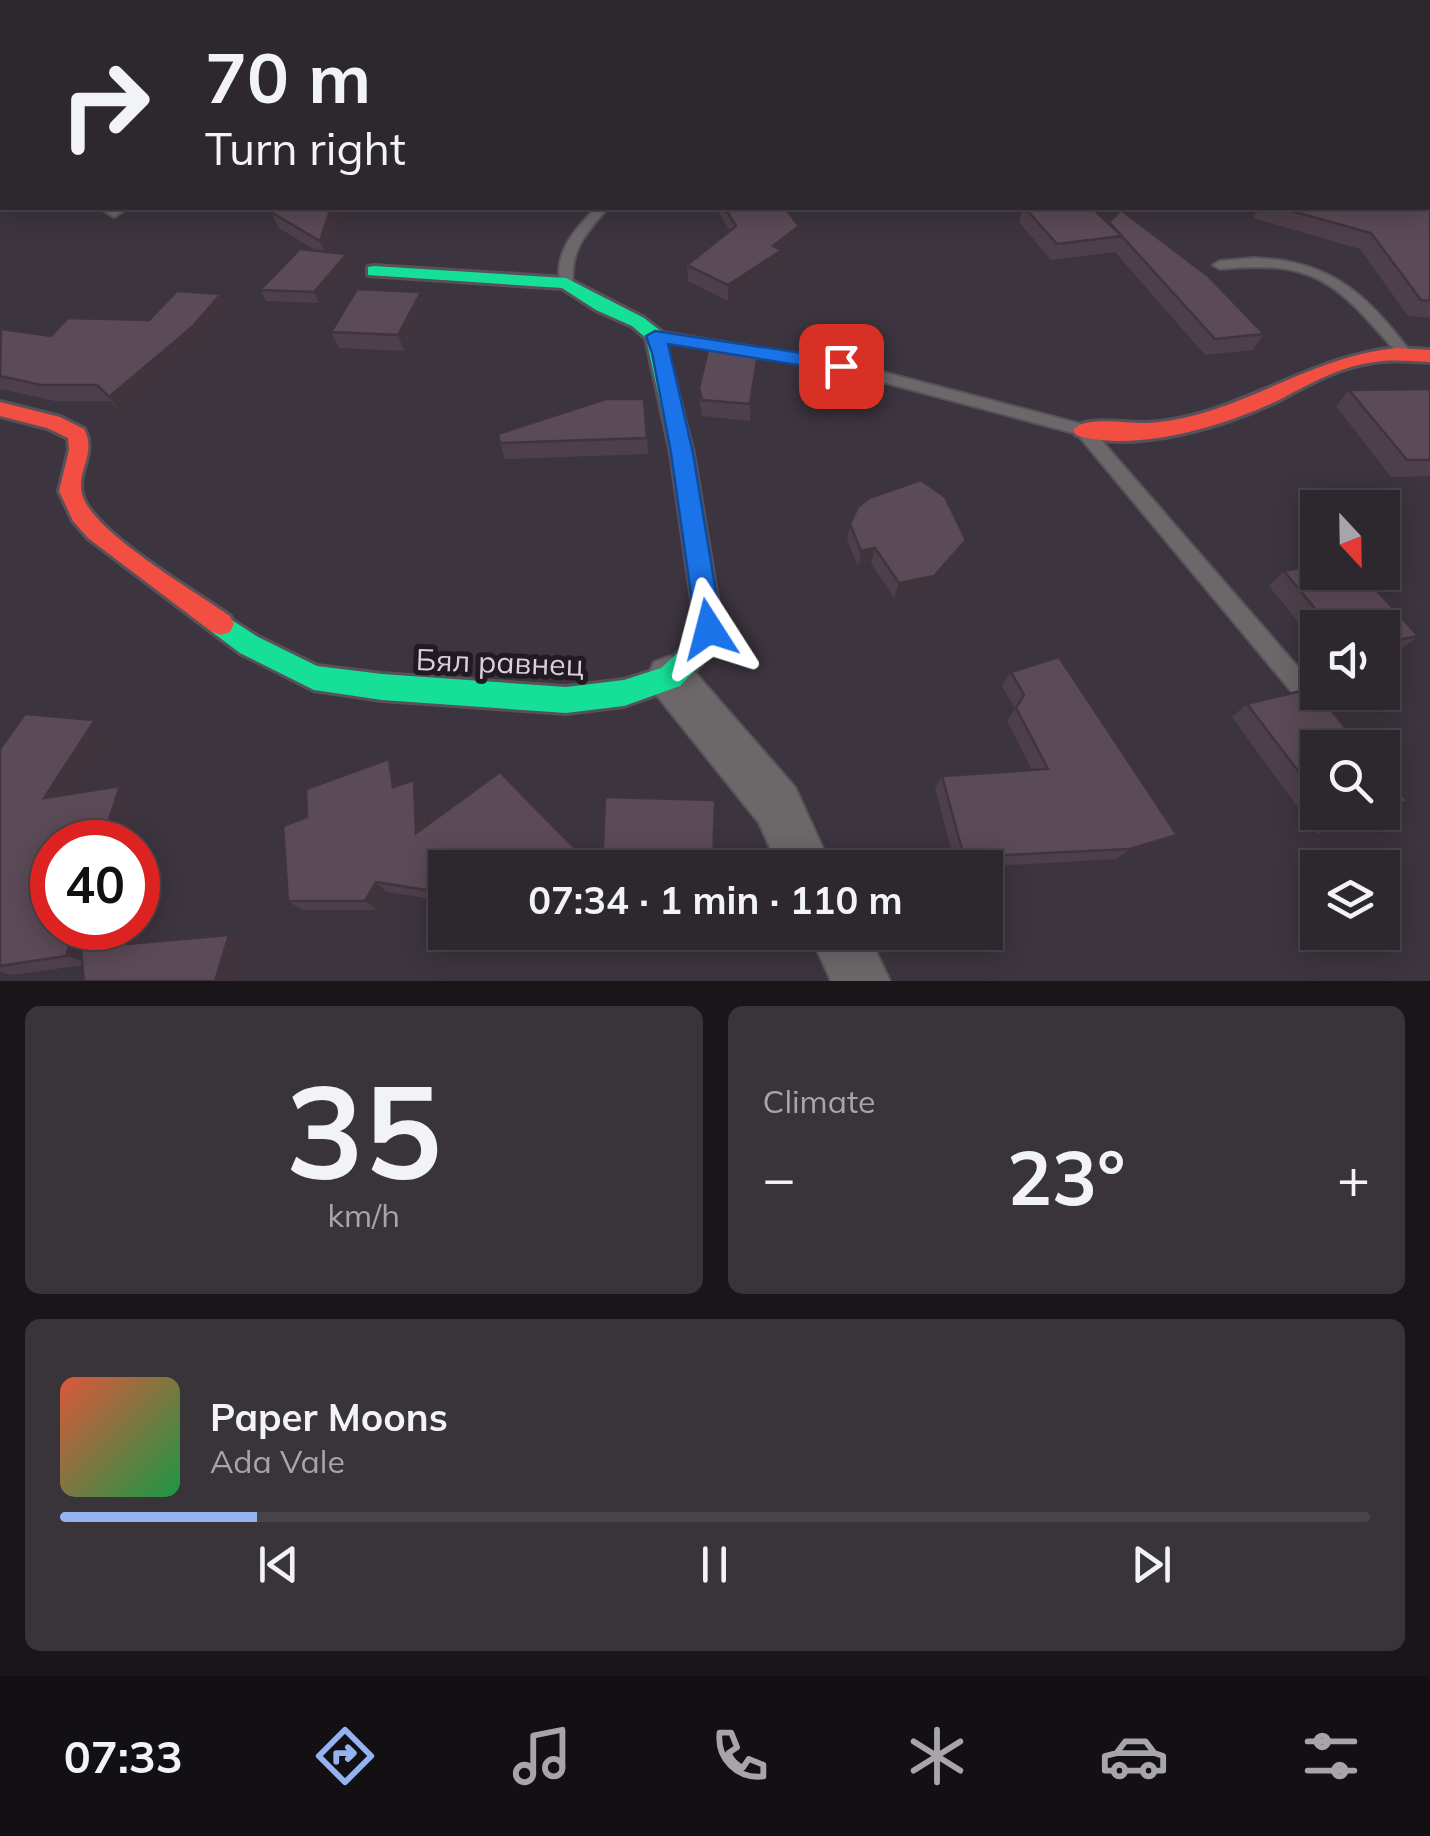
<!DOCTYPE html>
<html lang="en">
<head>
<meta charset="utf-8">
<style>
	body { margin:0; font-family:Mulish,sans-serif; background:#39333a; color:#f1f3f6; height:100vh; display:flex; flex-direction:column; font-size:38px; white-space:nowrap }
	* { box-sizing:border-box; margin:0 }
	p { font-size:32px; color:#a7a5aa }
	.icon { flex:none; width:55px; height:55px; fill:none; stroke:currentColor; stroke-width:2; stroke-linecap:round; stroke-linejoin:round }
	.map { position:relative; height:981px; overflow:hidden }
	.side { display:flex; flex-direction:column; gap:25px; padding:25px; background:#191519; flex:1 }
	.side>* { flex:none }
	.top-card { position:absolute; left:0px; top:0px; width:1430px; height:210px; box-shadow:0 5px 25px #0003,0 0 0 2px #48444a; background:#2d272e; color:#f1f3f6; overflow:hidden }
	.needle { width:65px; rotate:158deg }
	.buttons { position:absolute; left:1300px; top:490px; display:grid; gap:20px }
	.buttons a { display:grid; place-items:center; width:100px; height:100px; border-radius:0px; background:#2d272e; box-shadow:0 5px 25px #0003,0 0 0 2px #48444a; font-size:50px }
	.speed { position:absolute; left:30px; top:820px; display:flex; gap:20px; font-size:50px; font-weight:700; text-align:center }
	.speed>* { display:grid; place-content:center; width:130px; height:130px; border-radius:50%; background:#2d272e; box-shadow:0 5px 25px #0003,0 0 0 2px #48444a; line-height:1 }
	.speed .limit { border:15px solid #d22; background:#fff; color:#111 }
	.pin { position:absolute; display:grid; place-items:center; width:85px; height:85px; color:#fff; margin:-42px; border-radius:20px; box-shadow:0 5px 15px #0006 }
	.me { position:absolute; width:110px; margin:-55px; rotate:351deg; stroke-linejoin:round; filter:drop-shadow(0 0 8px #0008) }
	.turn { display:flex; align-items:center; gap:35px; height:210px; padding:0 40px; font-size:45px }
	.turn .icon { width:130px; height:130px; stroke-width:2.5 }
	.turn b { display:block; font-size:70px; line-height:85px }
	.big { font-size:75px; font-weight:700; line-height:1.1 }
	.side .card { flex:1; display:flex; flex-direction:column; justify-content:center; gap:15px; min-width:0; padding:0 35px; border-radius:15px; background:#39333a }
	.side .dial { align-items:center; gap:0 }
	.dial b { font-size:130px; line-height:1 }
	.song { display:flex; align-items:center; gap:30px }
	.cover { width:120px; height:120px; border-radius:15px; background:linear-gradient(135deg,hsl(10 70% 55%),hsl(140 70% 35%)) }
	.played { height:10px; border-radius:5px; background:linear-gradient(90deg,#95b2f1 15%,#48444a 15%) }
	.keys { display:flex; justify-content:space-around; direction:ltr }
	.heat { display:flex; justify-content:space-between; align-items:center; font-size:55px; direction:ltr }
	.side .tiles { flex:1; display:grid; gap:25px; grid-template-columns:1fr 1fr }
	.card:last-child { grid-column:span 2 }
	.trip { position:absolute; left:428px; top:850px; width:575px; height:100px; border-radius:0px; background:#2d272e; box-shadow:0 5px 25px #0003,0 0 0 2px #48444a; font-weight:700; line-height:100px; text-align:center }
	.tab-bar { display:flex; height:160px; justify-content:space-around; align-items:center; background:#121012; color:#a7a5aa }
	.tab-bar .icon { width:70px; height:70px }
	.tab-bar .selected { color:#95b2f1 }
	.tab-bar b { font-size:45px; color:#f1f3f6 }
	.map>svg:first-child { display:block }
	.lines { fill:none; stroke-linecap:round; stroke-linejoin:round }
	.stream { fill:#4667a5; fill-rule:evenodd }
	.lane-casing { stroke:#57515a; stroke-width:4 }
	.street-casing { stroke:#57515a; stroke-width:4 }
	.fast-casing { stroke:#57515a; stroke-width:6 }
	.jam-casing { stroke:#57515a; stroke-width:6 }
	.lane { fill:#6c6769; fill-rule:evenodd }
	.street { fill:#6c6769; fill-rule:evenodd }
	.fast { fill:#16e098; fill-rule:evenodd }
	.jam { fill:#f24e42; fill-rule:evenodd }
	.wall { fill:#4e404b }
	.shaded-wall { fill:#40343d }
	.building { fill:#5b4a57; stroke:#40343d; stroke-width:2.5 }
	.route { fill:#1a73e8; stroke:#114b97; stroke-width:2.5 }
	.labels { text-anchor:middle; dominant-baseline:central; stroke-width:10; stroke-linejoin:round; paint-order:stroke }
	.street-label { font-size:30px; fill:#d9d0dc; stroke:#211a23 }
</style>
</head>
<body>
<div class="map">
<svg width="1430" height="981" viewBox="0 0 1430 981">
	<rect width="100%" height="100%" fill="#3c343e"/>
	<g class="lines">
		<g class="stream">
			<polygon points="11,0 8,2 2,2 4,0"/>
			<rect x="0" y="108" width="2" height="7"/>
			<rect x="0" y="129" width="2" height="9"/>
		</g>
		<defs>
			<g id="lane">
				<rect x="1428" y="95" width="2" height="6"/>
				<path d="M596 208H608C587 232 570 249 573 283L566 287 561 286C552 254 575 229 596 208Z"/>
				<path d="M1253 258C1328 260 1365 292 1409 350L1407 353H1397C1337 284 1317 259 1220 269L1213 265 1220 261Z"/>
				<polygon points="656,331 841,361 1089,426 1317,689 1320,696 1317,703 1309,706 1301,703 1077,434 841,371 651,339 651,333"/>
			</g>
			<g id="street">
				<rect x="0" y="56" width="2" height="12"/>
				<polygon points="128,208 114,217 101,209 102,208"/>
				<polygon points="670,656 686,662 795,787 832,868 779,868 759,823 654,692 647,677 654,662"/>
				<polygon points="809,932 867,932 890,981 831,981"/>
			</g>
			<polygon id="fast" points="374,266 566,278 644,318 662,332 693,453 722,629 701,664 680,686 624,706 566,713 382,700 314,690 240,653 212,632 208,624 212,616 221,613 258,637 317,666 382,674 566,687 624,680 661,668 683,648 696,627 671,453 646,338 632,326 596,310 562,288 368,275 368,267"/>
			<g id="jam">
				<path d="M1397 348 1430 350V362C1409 361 1389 359 1369 363 1336 368 1306 386 1277 401 1222 427 1135 453 1076 435L1073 430C1085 415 1127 424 1147 423 1237 418 1307 356 1397 348Z"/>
				<path d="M0 402 60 417 84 429C98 454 74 473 83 497 96 534 196 592 230 616L234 624 230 632 221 635 212 632 88 538 73 521 59 491 69 450 68 438 47 428 0 416Z"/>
			</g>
		</defs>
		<use href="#lane" class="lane-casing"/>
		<use href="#street" class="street-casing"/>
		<use href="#fast" class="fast-casing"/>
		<use href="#jam" class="jam-casing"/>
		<use href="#lane" class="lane"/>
		<use href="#street" class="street"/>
		<use href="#fast" class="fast"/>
		<use href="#jam" class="jam"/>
	</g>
	<g class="wall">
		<polygon points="982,0 1252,0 1255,2 985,2"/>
		<polygon points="1339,0 1430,0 1430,92 1428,95 1428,2 1341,2"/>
		<polygon points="1430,174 1430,318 1408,316 1360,249 1253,218 1259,208 1428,208"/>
		<polygon points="342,208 328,252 347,254 352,265 319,303 266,301 260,290 316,251 279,228 271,212"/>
		<polygon points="716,208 785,208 799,226 797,242 782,255 781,266 728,301 688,281 687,265 730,231"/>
		<polygon points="1023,208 1092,208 1109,224 1264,334 1253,350 1205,355 1115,252 1051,260 1019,222"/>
		<polygon points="426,308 404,351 339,348 331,332"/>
		<polygon points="231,310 202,343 122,414 110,401 55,401 1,389 0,391 0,329 51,336 149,320"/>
		<polygon points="757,370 750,421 702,416 700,404 699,388"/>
		<polygon points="1430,389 1430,476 1391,477 1336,406 1349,390"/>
		<polygon points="644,399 648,454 505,459 500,443"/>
		<polygon points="850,524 966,540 960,556 929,592 894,598 871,563 858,566 847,540"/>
		<polygon points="1284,571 1418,636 1399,651 1382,654 1382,628 1318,628 1318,646 1269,586"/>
		<polygon points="1011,672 1177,835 1162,846 1116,859 956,868 935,788 942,776 1032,770 1007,721 1015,709 1002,686"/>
		<polygon points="1247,704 1318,748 1318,812 1382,812 1407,801 1385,813 1317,834 1232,717"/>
		<polygon points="113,733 76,793 139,798 125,842 52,842 52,928 134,928 147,933 147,942 229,935 246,943 12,975 0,972 0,749"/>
		<polygon points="399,771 401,784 414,780 423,792 425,826 445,868 445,901 387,892 377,910 303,910 288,901 307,817"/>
		<polygon points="618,932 711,932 711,939"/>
	</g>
	<g class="shaded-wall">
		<polygon points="331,208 342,208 327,257 320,241"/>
		<polygon points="799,226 797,242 782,255 781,266 728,301 728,285"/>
		<polygon points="347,254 352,265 319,303 314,292"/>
		<polygon points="421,292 426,308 404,351 398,335"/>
		<polygon points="221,294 231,310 202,343 122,414 109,397"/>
		<polygon points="758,354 757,370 750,421 750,404"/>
		<polygon points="966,540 960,556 929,592 894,598 899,583"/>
		<polygon points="875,548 871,563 858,566 861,551"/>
		<polygon points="95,720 113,733 66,810 44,798"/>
		<polygon points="389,759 399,771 403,799 393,787"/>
		<polygon points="414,780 423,792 426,844 416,833"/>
		<polygon points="120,786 139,798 125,842 102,842"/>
		<polygon points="1407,801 1385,813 1317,834 1337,823 1371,812 1382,812 1382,809"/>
		<polygon points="1177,835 1162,846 1116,859 1130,849"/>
		<polygon points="376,882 387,892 377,910 365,901"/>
		<polygon points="75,928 100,928 89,963 66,956"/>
		<polygon points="126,928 134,928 147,933 148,952 127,944"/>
		<polygon points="229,935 246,943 235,981 215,981"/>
	</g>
	<g class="building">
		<polygon points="186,0 332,0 332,2 184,2"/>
		<polygon points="1001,0 1252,0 1255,2 1005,2"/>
		<polygon points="1360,0 1430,0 1430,76 1428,74 1428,2 1363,2"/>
		<polygon points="1430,174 1430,301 1421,300 1371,233 1280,208 1428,208 1428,175"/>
		<polygon points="273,208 331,208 320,241 271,212"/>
		<polygon points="725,208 785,208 799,226 773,246 782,250 728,285 687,265 736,226"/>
		<polygon points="1025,208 1092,208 1122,236 1057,244"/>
		<polygon points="1121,210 1208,276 1264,334 1215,339 1109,222"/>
		<polygon points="300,249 347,254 314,292 260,290"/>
		<polygon points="357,289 421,292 398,335 331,332"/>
		<polygon points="177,291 221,294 192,327 109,397 97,385 41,385 0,376 1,329 51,336 68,318 149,320"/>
		<polygon points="708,350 758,354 750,404 702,400 699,388"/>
		<polygon points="1430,389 1430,460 1407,460 1349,390"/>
		<polygon points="606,399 644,399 647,438 500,443 498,434"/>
		<polygon points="921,480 945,497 966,540 934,576 899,583 875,548 861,551 850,524 858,507 869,498"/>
		<polygon points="1318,564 1318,572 1360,572 1418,636 1382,643 1382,628 1331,628 1284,571"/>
		<polygon points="1059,657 1177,835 1130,849 964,857 942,776 1048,769 1016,708 1024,695 1011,672"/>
		<polygon points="1313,688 1362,748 1318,748 1318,797 1247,704"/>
		<polygon points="25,714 95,720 44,798 120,786 102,842 52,842 52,928 75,928 66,956 0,966 0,749"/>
		<polygon points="389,759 393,787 414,780 416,833 500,772 594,868 445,868 445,893 376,882 365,901 288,901 283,826 307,817 306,789"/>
		<polygon points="1382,772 1407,801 1382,809"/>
		<polygon points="605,797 715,800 713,868 602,868"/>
		<polygon points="1329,812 1371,812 1337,823"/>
		<polygon points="445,902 445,923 441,923"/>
		<polygon points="79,928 126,928 127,944 229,935 215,981 84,981"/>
	</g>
	<polygon class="route" points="655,331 841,359 851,366 841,372 668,344 693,453 722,629 718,637 709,640 699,637 696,629 671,453 652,353 646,336"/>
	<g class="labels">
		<g class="street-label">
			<text transform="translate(500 662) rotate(2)">Бял равнец</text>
		</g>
	</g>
</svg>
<div class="buttons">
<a><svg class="needle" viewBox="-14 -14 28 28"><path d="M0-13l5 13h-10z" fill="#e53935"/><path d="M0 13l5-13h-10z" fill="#a7a5aa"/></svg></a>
<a><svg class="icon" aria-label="sound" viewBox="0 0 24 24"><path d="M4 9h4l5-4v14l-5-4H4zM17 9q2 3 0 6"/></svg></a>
<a><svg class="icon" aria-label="search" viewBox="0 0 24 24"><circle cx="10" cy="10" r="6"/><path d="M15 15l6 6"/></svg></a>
<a><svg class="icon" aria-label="layers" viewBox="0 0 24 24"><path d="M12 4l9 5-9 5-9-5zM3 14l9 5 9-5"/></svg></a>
</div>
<div class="speed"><div class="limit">40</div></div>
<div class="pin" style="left:841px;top:366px;background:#d93025"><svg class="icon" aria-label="arrive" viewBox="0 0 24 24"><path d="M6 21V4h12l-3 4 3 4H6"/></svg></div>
<svg class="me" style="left:709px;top:629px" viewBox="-20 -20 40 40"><path d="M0-17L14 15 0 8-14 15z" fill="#1a73e8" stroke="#fff" stroke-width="4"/></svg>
<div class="trip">07:34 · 1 min · 110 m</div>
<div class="top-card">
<div class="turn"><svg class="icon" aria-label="right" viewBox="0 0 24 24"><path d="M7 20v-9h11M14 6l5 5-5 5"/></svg><div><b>70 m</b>Turn right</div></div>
</div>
</div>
<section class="side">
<div class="tiles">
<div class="card dial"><b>35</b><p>km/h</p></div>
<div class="card"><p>Climate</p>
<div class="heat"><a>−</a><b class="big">23°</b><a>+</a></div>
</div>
<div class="card">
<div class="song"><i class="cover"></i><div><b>Paper Moons</b><p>Ada Vale</p></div></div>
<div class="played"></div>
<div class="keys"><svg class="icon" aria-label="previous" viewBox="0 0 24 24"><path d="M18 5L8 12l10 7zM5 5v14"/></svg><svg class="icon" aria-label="pause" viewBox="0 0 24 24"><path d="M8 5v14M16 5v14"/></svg><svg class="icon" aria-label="next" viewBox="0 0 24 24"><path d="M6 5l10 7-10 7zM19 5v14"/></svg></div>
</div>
</div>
</section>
<nav class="tab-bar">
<b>07:33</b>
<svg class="icon selected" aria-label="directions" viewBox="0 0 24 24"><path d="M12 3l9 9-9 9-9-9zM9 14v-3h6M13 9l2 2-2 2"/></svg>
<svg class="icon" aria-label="music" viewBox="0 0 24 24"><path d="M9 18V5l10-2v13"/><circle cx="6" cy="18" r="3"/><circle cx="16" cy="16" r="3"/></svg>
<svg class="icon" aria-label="phone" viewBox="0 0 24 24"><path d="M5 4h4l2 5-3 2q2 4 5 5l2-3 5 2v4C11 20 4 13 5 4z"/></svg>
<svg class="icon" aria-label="climate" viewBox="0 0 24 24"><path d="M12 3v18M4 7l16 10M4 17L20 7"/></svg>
<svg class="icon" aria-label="car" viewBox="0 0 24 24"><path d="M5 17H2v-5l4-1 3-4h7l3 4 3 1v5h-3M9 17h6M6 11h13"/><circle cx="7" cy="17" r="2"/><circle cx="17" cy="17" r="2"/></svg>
<svg class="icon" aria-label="filters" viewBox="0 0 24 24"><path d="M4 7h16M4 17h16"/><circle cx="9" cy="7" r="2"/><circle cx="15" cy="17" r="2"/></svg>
</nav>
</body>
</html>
